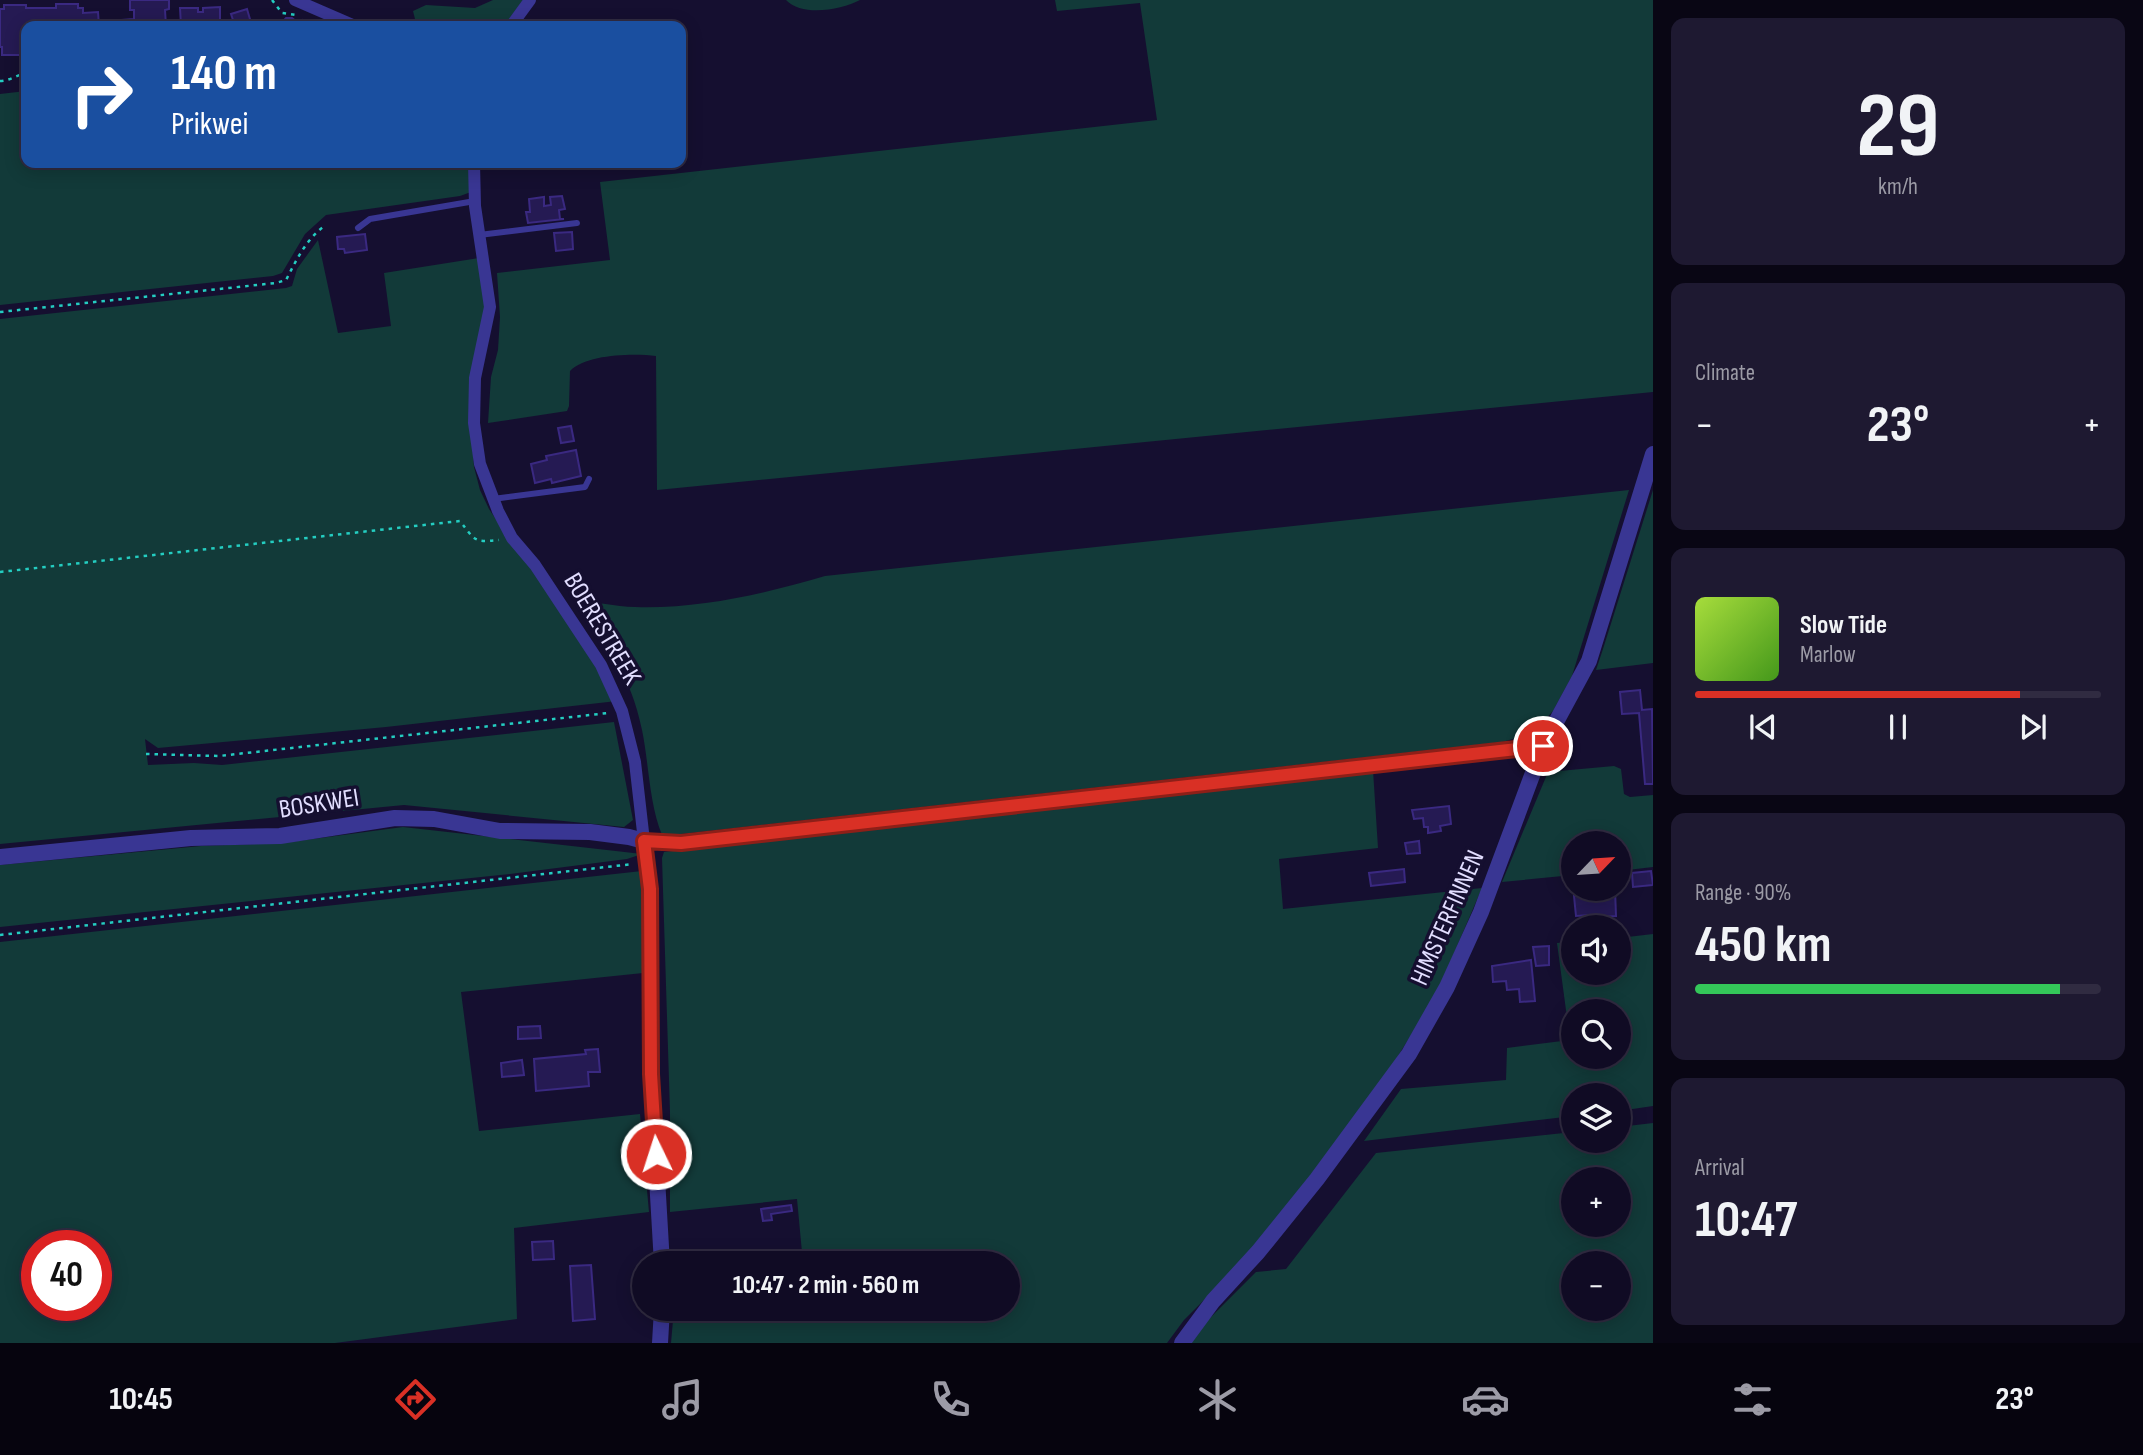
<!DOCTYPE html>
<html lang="en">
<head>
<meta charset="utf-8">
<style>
	body { margin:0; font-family:"Sofia Sans Condensed",sans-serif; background:#1e1931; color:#f1f3f6; height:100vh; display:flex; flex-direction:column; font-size:26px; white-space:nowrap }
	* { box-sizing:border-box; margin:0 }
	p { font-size:23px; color:#9c9ba6 }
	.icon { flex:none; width:38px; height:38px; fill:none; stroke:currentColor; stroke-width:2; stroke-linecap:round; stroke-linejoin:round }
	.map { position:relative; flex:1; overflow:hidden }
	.drawer { display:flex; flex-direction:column; gap:18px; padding:18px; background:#090614; width:490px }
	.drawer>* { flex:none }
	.hud { position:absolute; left:21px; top:21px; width:665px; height:147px; border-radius:14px; box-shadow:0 4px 18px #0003,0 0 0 2px #302b41; background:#1a4fa0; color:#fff; overflow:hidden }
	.needle { width:46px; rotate:65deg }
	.buttons { position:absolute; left:1561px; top:831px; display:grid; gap:14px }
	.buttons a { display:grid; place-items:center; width:70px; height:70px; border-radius:50%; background:#100b24; box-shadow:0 4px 18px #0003,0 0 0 2px #302b41; font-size:35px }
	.speed { position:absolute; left:21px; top:1230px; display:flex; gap:14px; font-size:35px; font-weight:700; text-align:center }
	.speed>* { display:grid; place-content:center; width:91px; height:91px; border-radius:50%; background:#100b24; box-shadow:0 4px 18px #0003,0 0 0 2px #302b41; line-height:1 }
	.speed .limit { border:10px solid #d22; background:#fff; color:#111 }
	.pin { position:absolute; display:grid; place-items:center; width:60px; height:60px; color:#fff; margin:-30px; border:4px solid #fff; border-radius:50%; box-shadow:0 2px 7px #0007 }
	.me { position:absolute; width:77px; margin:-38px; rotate:356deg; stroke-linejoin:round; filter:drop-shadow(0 0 5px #0008) }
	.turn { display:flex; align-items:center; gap:24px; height:147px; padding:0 35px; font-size:32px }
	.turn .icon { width:91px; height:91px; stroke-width:2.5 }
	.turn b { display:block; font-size:49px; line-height:60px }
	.big { font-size:52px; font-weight:700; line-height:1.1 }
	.drawer .tile { flex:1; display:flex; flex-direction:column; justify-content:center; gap:10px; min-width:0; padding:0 24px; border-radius:14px; background:#1e1931 }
	.drawer .dial { align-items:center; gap:0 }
	.dial b { font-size:91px; line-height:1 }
	.song { display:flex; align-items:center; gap:21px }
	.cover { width:84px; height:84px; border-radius:10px; background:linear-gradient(135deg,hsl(80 70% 55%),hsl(100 70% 35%)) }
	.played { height:7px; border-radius:4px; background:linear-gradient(90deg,#d93025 80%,#302b41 80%) }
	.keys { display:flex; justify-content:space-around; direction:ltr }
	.heat { display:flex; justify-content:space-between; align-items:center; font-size:38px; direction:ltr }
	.charge { height:10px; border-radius:5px; background:linear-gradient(90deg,#34c759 90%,#302b41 0) }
	.trip { position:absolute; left:632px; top:1251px; width:388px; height:70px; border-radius:35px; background:#100b24; box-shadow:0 4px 18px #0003,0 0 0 2px #302b41; font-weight:700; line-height:70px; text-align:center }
	.dock { display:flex; height:112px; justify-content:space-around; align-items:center; background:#06040e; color:#9c9ba6 }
	.dock .icon { width:49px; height:49px }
	.dock .current { color:#d93025 }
	.dock b { font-size:32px; color:#f1f3f6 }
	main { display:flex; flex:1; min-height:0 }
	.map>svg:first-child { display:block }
	.green { fill:#123a39; fill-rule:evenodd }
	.building { fill:#251a53; stroke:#3a2981; stroke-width:2 }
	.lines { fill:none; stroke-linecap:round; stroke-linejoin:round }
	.path { stroke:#24cdc1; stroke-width:2.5; stroke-dasharray:3.5 5; stroke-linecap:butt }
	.service { stroke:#393693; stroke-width:6 }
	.minor { stroke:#393693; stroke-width:12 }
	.tertiary { stroke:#393693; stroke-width:16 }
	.route-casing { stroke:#8d1f18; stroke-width:18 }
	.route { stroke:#d93025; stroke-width:12 }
	.labels { text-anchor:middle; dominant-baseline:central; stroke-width:7; stroke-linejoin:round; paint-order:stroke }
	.street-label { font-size:26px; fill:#e2deff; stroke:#150f30 }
</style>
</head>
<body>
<main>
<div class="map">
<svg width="1653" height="1343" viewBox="0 0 1653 1343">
	<rect width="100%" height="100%" fill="#150f30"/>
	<g class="green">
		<polygon points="493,0 523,0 504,26 446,26 415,19 413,11 426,5 475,8"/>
		<path d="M786 0H860C841 10 802 17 786 0Z"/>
		<path d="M1055 0H1653V392L657 490 656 356C634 353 586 354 570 371L569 406 567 411 488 423 491 377 498 350 500 317 497 273 610 260 600 182 1157 120 1140 3 1057 11Z"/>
		<polygon points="26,91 26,163 469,163 471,192 460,196 326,215 305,234 282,273 273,276 0,305 0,94"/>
		<polygon points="318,240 338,333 391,326 384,273 479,258 486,313 471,426 474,467 480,490 489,509 504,531 595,656 617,701 386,727 158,748 145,739 148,765 194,763 222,765 614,722 633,820 624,827 404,805 0,844 0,319 286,288 292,286 297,269"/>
		<path d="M1629 490 1572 676 1553 711 1541 724 1524 736 1502 742 681 834 662 835C649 803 649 764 642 730 631 675 607 646 576 601 596 601 615 607 635 607 699 609 764 594 825 576Z"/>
		<polygon points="1653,490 1653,663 1596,670 1603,649"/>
		<polygon points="1614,766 1621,769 1624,794 1630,797 1653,795 1653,867 1619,871 1619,844 1573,844 1573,875 1502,882 1548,772"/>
		<polygon points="1373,770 1378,848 1279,859 1283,909 1482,888 1436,995 1393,1064 1290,1206 1216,1288 1184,1320 1167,1343 671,1343 674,1309 1008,1309 1008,1264 803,1263 797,1199 670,1212 670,1112 662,858 664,852"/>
		<polygon points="403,827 642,854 627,859 510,874 0,927 0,865 201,846 283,843"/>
		<path d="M642 871 643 973 461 992 479 1131 640 1114 649 1212 514 1228 517 1319 335 1343H0V942ZM37 1246H96V1306H37Z"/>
		<path d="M1653 934V1106L1619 1111V1096H1573V1116L1364 1141 1401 1089 1506 1080 1507 1048 1570 1040 1557 943 1573 942V973H1619V938ZM1573 1012H1619V1057H1573Z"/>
		<path d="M1653 1123V1343H1189L1196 1332 1256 1272 1286 1269 1376 1153 1573 1132V1141H1619V1127ZM1573 1180H1619V1225H1573ZM1573 1264H1619V1309H1573Z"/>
	</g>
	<g class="building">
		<polygon points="130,0 169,0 169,9 165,10 166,26 122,26 122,20 134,19 134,10 130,10"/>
		<polygon points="56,4 78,4 78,8 83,8 83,13 98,12 99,26 26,26 26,47 20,47 20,55 2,55 2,47 0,47 0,9 4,9 4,5 26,5 26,8 56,8"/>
		<polygon points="220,7 220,26 181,26 180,8 198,8 198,12 203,12 203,8"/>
		<polygon points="247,9 252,26 235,26 231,14"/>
		<polygon points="286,18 292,18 297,22 302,20 304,26 279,26"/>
		<polygon points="562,196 565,209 559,210 560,219 564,219 528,223 526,212 530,212 529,199 544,197 544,206 551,205 550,197"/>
		<polygon points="572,232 573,249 556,251 554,233"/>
		<polygon points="365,234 367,250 345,253 344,249 338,249 337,237"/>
		<polygon points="571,426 574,441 561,443 558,428"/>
		<polygon points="576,450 581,476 552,483 551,479 535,483 531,464 547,460 546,456"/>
		<polygon points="1640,690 1642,710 1652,709 1653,784 1645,784 1639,713 1622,714 1620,692"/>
		<polygon points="1449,806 1451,824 1440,826 1441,831 1428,833 1428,827 1424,827 1423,818 1414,819 1412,810"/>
		<polygon points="1419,841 1420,853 1407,854 1405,843"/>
		<polygon points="1404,869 1405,882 1371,886 1369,873"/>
		<polygon points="1651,871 1653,885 1633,887 1632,873"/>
		<polygon points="1615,889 1616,916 1590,918 1590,915 1576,916 1574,896 1588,895 1588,892"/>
		<polygon points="1549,946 1549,965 1536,966 1533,947"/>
		<polygon points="1531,960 1535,1001 1520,1002 1519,989 1507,990 1506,981 1493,982 1492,966"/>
		<polygon points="540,1026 541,1038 518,1039 518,1027"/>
		<polygon points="598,1049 600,1072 588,1072 589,1086 536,1091 534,1059 586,1054 585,1050"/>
		<polygon points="522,1060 524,1075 502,1077 501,1063"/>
		<polygon points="791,1205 792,1211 771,1214 772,1220 763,1221 761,1209"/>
		<polygon points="553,1241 554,1259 533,1260 532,1242"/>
		<polygon points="591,1265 595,1319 573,1321 570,1266"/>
	</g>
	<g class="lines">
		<g class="path">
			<polyline points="272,0 282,13 296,15"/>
			<path d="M0 81C9 81 17 75 26 73"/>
			<path d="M0 312 276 283 286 280C296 261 305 241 323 227"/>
			<path d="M0 572 460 521C475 540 473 543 499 540"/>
			<polyline points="146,754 219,756 608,713"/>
			<polyline points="0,935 633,864"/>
		</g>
		<g class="service">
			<polyline points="358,228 370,219 475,201"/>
			<polyline points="479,235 577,223"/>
			<polyline points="493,499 585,487 589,479"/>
		</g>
		<g class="minor">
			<polyline points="295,0 355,26"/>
			<polyline points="511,26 530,0"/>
			<polyline points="474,163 475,206 490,307 475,378 474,423 480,464 498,511 512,538 535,565 601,665 622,711 635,762 644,841 681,843 1543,746"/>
		</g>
		<g class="tertiary">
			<polyline points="0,857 191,838 280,836 395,818 434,819 500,831 590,832 629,837 644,841 650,889 651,1075 662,1264"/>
			<polyline points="660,1343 662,1309"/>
			<polyline points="1182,1343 1213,1301 1258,1252 1317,1179 1409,1054 1447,987 1481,912 1543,746 1589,661 1653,454"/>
		</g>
	</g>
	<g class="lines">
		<defs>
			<polyline id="route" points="656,1154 651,1074 650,889 644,841 681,843 1543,746"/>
		</defs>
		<use href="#route" class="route-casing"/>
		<use href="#route" class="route"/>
	</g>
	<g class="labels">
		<g class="street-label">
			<text transform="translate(602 629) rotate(59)">BOERESTREEK</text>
			<text transform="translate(319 804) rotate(-9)">BOSKWEI</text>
			<text transform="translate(1448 918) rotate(-66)">HIMSTERFINNEN</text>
		</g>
	</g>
</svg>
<div class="buttons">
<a><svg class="needle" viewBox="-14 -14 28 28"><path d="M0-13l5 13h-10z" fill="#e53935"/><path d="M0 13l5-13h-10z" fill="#9c9ba6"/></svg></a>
<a><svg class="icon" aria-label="sound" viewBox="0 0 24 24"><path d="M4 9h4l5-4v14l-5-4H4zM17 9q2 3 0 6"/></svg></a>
<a><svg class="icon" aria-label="search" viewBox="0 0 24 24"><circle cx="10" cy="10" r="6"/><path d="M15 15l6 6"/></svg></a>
<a><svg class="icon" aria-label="layers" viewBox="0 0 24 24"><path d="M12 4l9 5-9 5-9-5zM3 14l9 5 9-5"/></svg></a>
<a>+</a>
<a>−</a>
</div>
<div class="speed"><div class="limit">40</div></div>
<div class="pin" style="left:1543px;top:746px;background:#d93025"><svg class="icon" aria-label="arrive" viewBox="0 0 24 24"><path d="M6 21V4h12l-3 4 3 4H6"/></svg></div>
<svg class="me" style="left:656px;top:1154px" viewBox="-20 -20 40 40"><circle r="17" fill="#d93025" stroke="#fff" stroke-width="3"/><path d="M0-11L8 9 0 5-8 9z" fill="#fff"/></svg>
<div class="trip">10:47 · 2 min · 560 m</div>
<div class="hud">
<div class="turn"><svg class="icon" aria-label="right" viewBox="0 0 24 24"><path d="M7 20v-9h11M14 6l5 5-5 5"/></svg><div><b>140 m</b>Prikwei</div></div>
</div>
</div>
<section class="drawer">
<div class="tile dial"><b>29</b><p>km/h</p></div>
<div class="tile"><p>Climate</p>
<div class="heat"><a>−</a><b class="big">23°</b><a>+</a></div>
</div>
<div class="tile">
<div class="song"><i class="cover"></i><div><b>Slow Tide</b><p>Marlow</p></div></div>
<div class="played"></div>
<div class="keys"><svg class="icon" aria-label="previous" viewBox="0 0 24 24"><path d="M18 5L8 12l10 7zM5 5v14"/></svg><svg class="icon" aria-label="pause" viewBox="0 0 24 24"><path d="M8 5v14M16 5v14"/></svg><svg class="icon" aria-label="next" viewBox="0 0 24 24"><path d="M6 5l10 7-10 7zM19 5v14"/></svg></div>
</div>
<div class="tile"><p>Range · 90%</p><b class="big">450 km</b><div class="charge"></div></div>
<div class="tile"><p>Arrival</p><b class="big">10:47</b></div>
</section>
</main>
<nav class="dock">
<b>10:45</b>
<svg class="icon current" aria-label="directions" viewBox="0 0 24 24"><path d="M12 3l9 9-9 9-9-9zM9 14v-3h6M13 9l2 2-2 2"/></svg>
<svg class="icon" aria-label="music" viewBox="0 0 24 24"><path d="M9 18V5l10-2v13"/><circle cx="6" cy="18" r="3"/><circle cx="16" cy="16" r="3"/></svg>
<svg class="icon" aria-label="phone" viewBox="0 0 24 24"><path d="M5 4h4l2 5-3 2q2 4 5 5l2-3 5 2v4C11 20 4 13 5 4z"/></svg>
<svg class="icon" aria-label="climate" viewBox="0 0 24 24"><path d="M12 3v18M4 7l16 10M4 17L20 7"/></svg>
<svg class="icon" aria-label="car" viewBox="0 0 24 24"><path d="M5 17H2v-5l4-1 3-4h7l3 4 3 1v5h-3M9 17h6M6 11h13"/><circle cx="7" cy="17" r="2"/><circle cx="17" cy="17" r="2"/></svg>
<svg class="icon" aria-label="filters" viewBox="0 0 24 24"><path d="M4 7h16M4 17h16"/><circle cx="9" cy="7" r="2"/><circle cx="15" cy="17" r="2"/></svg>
<b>23°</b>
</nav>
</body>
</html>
